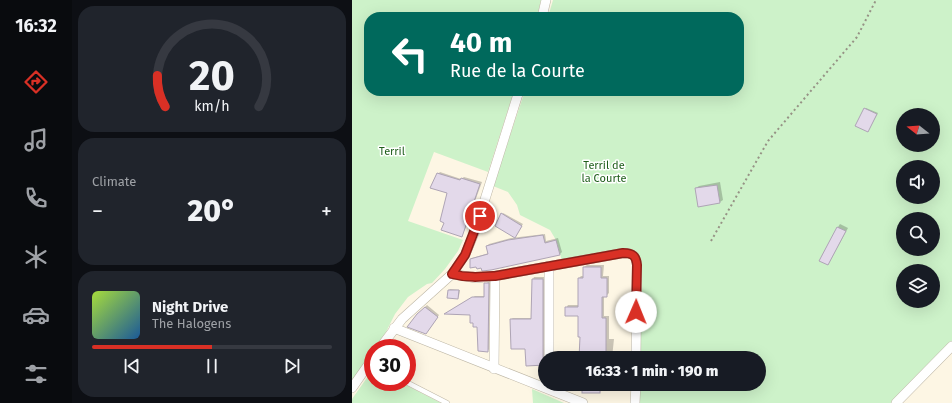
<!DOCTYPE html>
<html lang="en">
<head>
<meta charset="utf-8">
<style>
	body { margin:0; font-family:"Fira Sans",sans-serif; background:#20242c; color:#f1f3f6; height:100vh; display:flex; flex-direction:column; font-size:15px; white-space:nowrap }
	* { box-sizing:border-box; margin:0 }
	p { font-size:13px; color:#9ea1a6 }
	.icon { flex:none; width:22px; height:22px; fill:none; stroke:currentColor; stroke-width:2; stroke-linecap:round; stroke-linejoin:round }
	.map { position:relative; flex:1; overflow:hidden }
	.details { display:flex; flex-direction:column; gap:6px; padding:6px; background:#0d0f14; width:280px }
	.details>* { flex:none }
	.top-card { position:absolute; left:12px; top:12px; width:380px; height:84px; border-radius:16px; box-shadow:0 4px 16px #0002; background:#00695c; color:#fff; overflow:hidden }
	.needle { width:26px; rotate:287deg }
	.fabs { position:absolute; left:544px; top:108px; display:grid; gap:8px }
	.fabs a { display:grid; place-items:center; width:44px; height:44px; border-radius:50%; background:#171b24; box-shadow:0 4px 16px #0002; font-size:20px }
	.speed { position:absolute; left:12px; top:339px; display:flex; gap:8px; font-size:20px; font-weight:700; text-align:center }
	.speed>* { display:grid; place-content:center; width:52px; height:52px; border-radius:50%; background:#171b24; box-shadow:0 4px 16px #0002; line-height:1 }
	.speed .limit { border:6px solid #d22; background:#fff; color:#111 }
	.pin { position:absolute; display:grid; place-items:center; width:34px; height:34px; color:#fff; margin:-17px; border:2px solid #fff; border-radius:50%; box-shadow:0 1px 4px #0007 }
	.me { position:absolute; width:44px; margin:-22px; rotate:1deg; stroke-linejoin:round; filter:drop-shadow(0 0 3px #0008) }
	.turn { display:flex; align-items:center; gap:14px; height:84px; padding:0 20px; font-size:18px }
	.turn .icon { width:52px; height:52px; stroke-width:2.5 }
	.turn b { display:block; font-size:28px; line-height:34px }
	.big { font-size:30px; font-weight:800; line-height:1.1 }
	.details .tile { flex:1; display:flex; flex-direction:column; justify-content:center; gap:6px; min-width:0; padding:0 14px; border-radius:16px; background:#20242c }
	.details .dial { align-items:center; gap:0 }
	.dial svg { height:104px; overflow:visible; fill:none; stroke:#363941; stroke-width:7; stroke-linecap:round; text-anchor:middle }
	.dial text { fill:#f1f3f6; stroke:none }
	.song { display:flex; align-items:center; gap:12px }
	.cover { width:48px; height:48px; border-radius:6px; background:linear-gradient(135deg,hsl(80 70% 55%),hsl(210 70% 35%)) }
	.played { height:4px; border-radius:2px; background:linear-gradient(90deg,#d93025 50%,#363941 50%) }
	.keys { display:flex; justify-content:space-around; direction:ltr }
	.heat { display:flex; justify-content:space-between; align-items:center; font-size:22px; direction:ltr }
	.trip { position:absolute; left:186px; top:351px; width:228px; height:40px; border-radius:20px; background:#171b24; box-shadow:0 4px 16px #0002; font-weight:800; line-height:40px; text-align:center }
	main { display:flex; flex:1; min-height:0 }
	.tabs { display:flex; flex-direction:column; width:72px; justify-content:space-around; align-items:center; background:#090b0e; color:#9ea1a6 }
	.tabs .icon { width:28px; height:28px }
	.tabs .current { color:#d93025 }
	.tabs b { font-size:18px; color:#f1f3f6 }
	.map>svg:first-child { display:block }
	.green { fill:#cdf2c9; fill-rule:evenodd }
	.shadow { fill:#0003 }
	.building { fill:#e3d9ea; stroke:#aea4b5 }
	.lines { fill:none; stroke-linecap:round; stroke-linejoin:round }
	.service-casing { stroke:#beb7a6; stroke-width:5.5 }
	.minor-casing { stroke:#beb7a6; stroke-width:10 }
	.path { stroke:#969285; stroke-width:2; stroke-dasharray:2 3; stroke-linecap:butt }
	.service { stroke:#fff; stroke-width:4.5 }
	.minor { stroke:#fff; stroke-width:9 }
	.route-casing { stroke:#8d1f18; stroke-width:10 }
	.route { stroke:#d93025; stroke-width:7 }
	.labels { text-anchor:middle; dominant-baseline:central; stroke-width:3; stroke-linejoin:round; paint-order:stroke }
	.park-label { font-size:11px; fill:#1f5e1b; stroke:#fff }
</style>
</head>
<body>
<main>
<nav class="tabs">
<b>16:32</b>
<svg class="icon current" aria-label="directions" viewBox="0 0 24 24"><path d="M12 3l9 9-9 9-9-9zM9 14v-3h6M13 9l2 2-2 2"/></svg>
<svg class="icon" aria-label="music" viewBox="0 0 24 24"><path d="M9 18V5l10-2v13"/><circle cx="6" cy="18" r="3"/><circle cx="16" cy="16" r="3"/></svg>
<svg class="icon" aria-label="phone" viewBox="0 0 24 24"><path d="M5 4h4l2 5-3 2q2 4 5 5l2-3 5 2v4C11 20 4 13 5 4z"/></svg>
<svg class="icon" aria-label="climate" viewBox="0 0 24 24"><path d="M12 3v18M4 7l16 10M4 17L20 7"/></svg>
<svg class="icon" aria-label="car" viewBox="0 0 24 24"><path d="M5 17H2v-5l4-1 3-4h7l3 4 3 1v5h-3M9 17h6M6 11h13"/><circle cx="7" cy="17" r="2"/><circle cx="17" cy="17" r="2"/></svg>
<svg class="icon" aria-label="filters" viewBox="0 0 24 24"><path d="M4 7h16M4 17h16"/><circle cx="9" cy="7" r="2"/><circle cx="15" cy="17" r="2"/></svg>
</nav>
<section class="details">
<div class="tile dial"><svg viewBox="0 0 100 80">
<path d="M14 69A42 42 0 1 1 86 69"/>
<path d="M14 69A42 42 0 0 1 8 45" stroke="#d93025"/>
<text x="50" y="56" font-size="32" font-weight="700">20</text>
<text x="50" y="72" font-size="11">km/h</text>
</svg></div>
<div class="tile"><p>Climate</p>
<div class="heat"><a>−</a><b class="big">20°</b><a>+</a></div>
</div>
<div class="tile">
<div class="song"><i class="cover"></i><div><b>Night Drive</b><p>The Halogens</p></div></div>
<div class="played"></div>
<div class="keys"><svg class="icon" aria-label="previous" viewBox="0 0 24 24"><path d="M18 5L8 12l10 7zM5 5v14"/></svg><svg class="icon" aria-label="pause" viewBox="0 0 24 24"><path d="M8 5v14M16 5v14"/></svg><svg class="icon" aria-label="next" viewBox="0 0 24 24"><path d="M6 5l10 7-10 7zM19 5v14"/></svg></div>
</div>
</section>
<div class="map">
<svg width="600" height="403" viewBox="0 0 600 403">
	<rect width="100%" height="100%" fill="#fdf6e4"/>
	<g class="green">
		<polygon points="0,0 189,0 185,17 17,17 17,91 162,91 136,172 82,152 56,221 111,240 106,251 93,269 80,283 75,284 56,297 43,314 34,332 23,348 21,348 21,350 0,381"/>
		<path d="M201 0H600V343L539 403H286V384H407V358H287V256L284 252 275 249 210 261 204 240 198 230 168 215 165 205 156 192 141 186 173 91H387V17H196ZM551 115H581V145H551ZM551 167H581V197H551ZM551 219H581V249H551ZM551 271H581V301H551Z"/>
		<polygon points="17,375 21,376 21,382 48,382 89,403 0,403 0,399"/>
		<polygon points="180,389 212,403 181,403"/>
	</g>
	<g class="shadow">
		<polygon points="514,108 526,113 516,131 513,109"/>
		<polygon points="88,172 109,179 112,177 130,182 111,234 109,236 93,222 96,192 86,174"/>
		<polygon points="368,182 371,200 368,202 344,188 347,186"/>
		<polygon points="151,213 171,224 163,237 150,214"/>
		<polygon points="488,224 496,228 478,261 476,264 468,260 486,227"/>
		<polygon points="193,234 194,241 206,238 210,252 208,254 131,270 130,267 118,260 120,258 137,253 135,246 137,244 159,238"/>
		<polygon points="235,265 252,265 251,276 257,276 257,293 254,296 252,296 252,316 257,316 257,339 262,339 260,358 226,358 228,356 229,336 227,314 214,308 216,305 227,305 227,278 229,276 232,276 232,267"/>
		<polygon points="182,277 192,277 193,364 175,365 174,348 159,319 161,318 180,318 181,279"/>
		<polygon points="138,281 137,349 136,351 126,327 119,314 94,313 123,296 133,296 133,284"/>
		<polygon points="98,289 108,290 107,296 106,298 97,290"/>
		<polygon points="75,305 87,315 76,331 66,314"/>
		<polygon points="230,384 251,384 250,389 248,392 230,392"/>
	</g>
	<g class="building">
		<polygon points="512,108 525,114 516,132 503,126"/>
		<polygon points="85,173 108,180 109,178 128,184 110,237 89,230 92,223 88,221 95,193 78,188"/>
		<polygon points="365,185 368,203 346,207 343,188"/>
		<polygon points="149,213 170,226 163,238 143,226"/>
		<polygon points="485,227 494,231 476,265 467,261"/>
		<polygon points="191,235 193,243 204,240 208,255 139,270 130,271 129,268 125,269 124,267 118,268 118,259 136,254 134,246 156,240"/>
		<polygon points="231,267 249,267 249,278 255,278 255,297 250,297 250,318 254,318 254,358 227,358 228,337 226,337 226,316 213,316 213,307 226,307 226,278 231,278"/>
		<polygon points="180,279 191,279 191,358 193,365 174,366 173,349 159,349 158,319 179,319"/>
		<polygon points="132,283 137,283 136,352 126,351 125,327 121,327 121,323 118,323 118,315 92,314 120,297 132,297"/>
		<polygon points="96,290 107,290 106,299 95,298"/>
		<polygon points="73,307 86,317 74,334 55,327 65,314"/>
		<rect x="230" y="384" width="18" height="9"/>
	</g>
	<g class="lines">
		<defs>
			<polyline id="service" points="54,382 95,403"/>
			<g id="minor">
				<polyline points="190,17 194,0"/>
				<path d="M100 274 124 278 143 276 271 253C281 253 284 256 285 265L284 358"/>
				<polyline points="42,328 231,403"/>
				<polyline points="28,348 50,319 100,274 113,255 123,231 167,91"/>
				<polyline points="197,358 197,266"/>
				<polyline points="142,369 143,276"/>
				<polyline points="0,388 21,358"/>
				<polyline points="283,403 284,384"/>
				<polyline points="544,403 600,346"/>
			</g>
		</defs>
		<use href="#service" class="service-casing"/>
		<use href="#minor" class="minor-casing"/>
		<polyline class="path" points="359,241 416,141 505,37 524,0"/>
		<use href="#service" class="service"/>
		<use href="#minor" class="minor"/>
	</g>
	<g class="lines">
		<defs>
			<path id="route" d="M128 216 113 255 100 274C115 278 128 277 143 276L271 253C281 253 284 256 285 265L284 312"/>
		</defs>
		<use href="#route" class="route-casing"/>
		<use href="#route" class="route"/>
	</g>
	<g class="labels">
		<g class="park-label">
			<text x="40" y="151">Terril</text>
			<text x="252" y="165">Terril de<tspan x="252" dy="13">la Courte</tspan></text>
		</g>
	</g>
</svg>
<div class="fabs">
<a><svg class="needle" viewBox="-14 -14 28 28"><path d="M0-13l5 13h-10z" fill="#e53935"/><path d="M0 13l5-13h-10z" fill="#9ea1a6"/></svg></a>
<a><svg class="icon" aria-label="sound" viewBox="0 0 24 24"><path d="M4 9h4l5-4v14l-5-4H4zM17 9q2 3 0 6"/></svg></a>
<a><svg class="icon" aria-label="search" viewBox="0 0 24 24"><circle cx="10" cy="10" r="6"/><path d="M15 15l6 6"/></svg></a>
<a><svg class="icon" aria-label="layers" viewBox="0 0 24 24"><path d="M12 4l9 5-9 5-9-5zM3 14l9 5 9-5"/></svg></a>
</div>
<div class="speed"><div class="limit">30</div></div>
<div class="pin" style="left:128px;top:216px;background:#d93025"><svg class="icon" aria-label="arrive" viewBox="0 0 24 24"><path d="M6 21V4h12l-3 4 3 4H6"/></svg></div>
<svg class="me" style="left:284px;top:312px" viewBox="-20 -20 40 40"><circle r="19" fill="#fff"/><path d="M0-13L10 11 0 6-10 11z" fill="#d93025"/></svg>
<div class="trip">16:33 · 1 min · 190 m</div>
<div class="top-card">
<div class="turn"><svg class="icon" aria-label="left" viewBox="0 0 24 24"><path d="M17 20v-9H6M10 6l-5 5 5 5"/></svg><div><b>40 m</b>Rue de la Courte</div></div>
</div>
</div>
</main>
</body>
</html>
